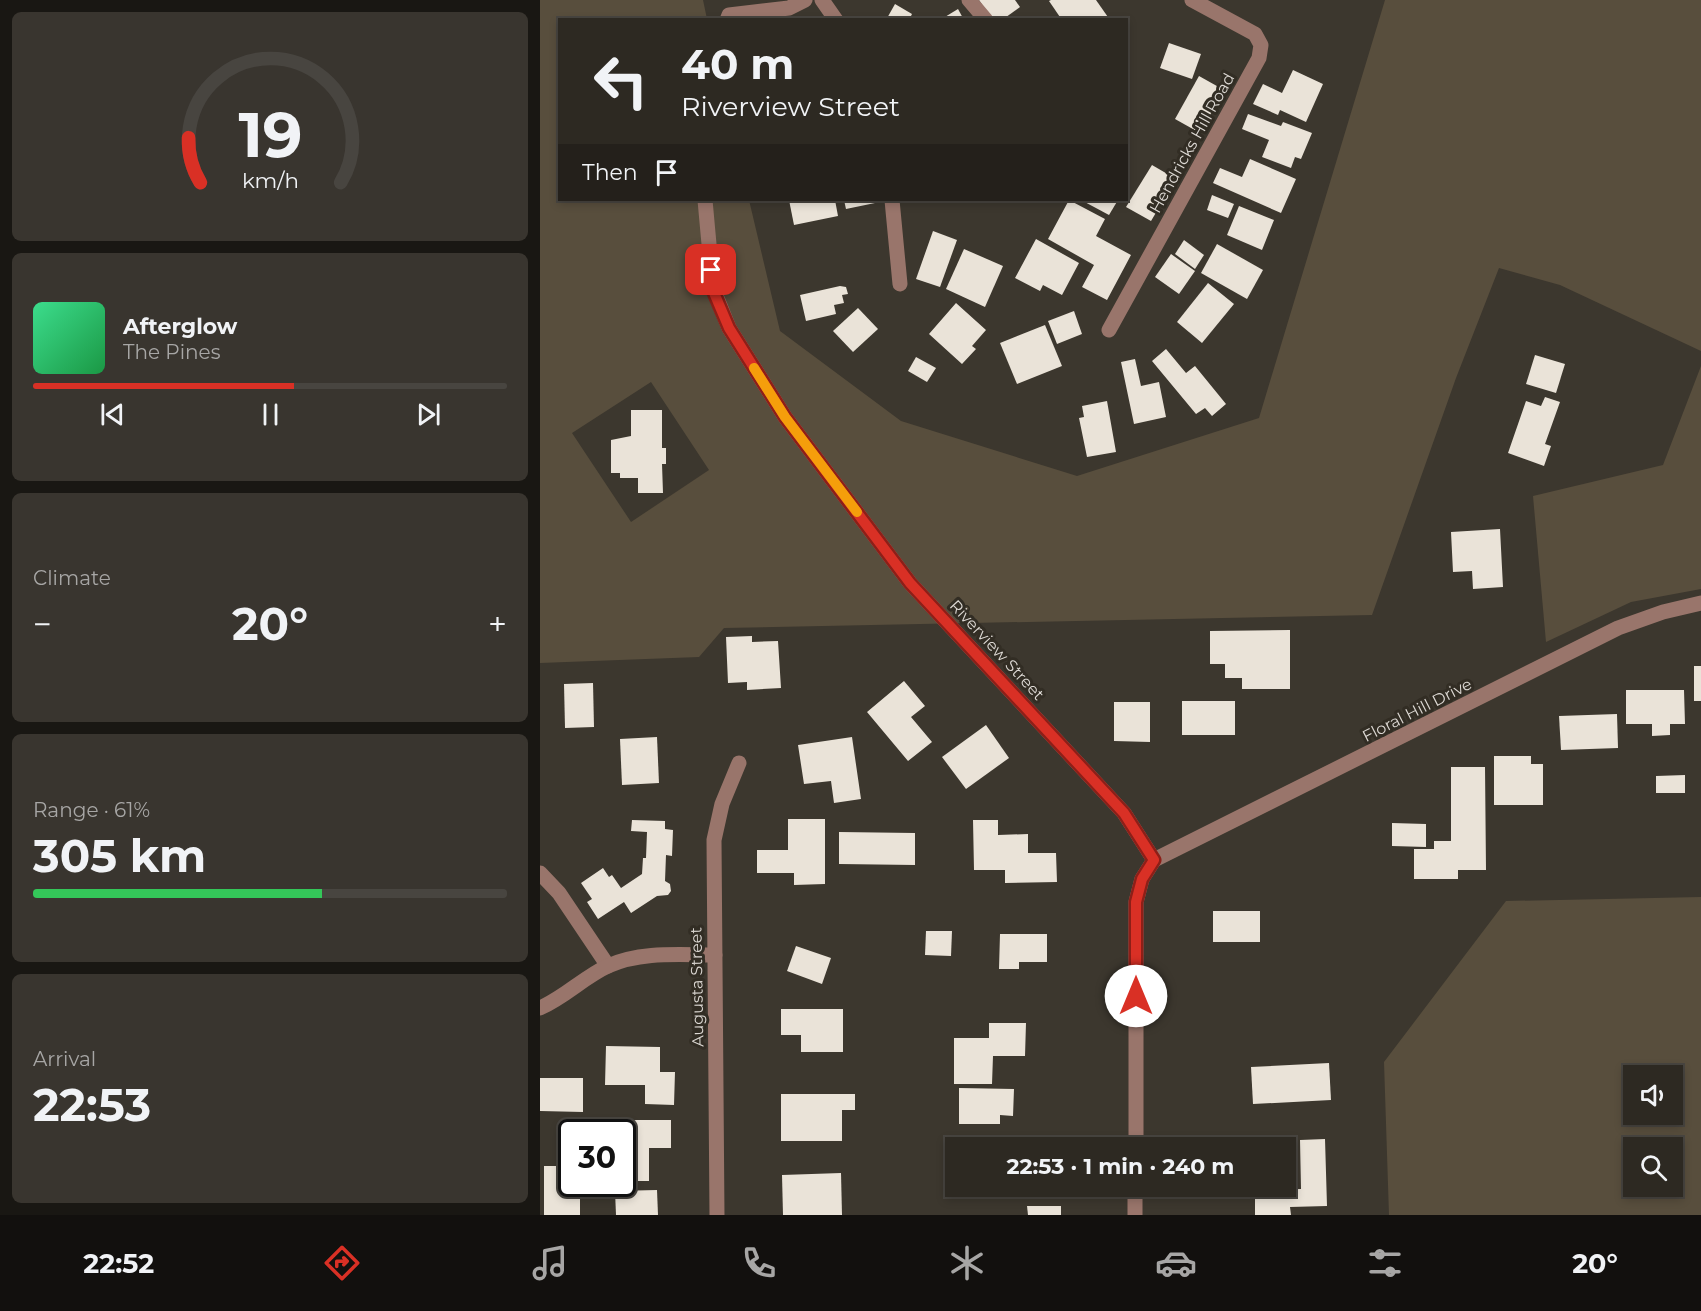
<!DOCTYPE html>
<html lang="en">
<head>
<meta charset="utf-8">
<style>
	body { margin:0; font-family:Montserrat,sans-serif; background:#39352f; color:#f1f3f6; height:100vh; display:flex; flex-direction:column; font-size:22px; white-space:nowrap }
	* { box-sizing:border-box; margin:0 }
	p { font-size:20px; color:#a7a6a5 }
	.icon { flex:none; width:33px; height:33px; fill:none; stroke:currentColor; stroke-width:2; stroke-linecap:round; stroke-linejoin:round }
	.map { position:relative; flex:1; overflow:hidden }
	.side { display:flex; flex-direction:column; gap:12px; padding:12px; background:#191713; width:540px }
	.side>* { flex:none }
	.banner { position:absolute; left:18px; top:18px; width:570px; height:183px; border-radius:0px; box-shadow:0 3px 9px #0003,0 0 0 2px #484540; background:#2d2922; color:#f1f3f6; overflow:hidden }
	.tools { position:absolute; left:1083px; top:1065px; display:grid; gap:12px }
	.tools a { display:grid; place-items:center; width:60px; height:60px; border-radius:0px; background:#2d2922; box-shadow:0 3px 9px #0003,0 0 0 2px #484540; font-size:30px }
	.speed { position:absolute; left:18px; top:1119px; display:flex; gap:12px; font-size:30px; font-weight:700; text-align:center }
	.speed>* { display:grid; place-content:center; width:78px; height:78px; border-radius:50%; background:#2d2922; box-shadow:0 3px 9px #0003,0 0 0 2px #484540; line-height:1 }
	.speed .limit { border:3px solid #111; border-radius:9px; background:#fff; color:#111 }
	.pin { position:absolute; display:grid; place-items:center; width:51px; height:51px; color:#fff; margin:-26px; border-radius:12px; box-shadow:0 3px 9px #0006 }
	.me { position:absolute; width:66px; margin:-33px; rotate:0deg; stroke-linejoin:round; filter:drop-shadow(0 0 4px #0008) }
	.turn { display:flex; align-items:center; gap:21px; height:126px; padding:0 24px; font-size:27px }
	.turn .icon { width:78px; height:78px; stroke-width:2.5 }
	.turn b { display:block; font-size:42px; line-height:51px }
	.then { display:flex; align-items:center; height:57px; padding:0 24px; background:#0003; gap:12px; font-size:22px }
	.big { font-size:45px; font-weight:700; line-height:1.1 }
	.side .widget { flex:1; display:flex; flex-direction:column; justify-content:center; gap:9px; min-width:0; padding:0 21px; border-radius:9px; background:#39352f }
	.side .dial { align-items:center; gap:0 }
	.dial svg { height:156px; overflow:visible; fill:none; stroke:#484540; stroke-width:7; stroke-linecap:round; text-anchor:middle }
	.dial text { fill:#f1f3f6; stroke:none }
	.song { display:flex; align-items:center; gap:18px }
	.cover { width:72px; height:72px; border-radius:9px; background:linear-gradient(135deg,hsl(150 70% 55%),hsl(140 70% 35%)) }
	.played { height:6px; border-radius:3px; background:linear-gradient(90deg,#d93025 55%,#484540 55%) }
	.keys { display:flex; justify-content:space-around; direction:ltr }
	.heat { display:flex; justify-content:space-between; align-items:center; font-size:33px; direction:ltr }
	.charge { height:9px; border-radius:4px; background:linear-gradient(90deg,#34c759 61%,#484540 0) }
	.trip { position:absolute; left:405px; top:1137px; width:351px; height:60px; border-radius:0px; background:#2d2922; box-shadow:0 3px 9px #0003,0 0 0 2px #484540; font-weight:700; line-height:60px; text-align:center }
	.tab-bar { display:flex; height:96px; justify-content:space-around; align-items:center; background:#12100e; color:#a7a6a5 }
	.tab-bar .icon { width:42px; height:42px }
	.tab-bar .current { color:#d93025 }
	.tab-bar b { font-size:27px; color:#f1f3f6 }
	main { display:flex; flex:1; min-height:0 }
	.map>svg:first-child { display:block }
	.green { fill:#584e3d; fill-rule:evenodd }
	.building { fill:#eae3d8 }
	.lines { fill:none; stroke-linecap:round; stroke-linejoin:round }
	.minor { stroke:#99756b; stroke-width:15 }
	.route-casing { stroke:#8d1f18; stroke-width:15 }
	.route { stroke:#d93025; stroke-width:10 }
	.slow { stroke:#f59e0b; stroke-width:10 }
	.labels { text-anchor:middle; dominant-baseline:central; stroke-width:6; stroke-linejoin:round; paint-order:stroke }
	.street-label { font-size:16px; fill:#ddd9d4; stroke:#322d24 }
</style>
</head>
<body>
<main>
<section class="side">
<div class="widget dial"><svg viewBox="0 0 100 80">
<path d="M14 69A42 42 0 1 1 86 69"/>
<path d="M14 69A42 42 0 0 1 8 46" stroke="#d93025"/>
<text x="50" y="56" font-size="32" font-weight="700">19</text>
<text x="50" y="72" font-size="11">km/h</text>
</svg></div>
<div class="widget">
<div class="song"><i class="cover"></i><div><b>Afterglow</b><p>The Pines</p></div></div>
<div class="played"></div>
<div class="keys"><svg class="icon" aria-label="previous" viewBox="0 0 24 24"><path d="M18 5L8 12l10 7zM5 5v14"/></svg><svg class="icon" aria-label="pause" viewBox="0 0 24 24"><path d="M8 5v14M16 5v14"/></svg><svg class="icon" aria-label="next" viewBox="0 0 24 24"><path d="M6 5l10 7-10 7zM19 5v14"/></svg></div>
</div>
<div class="widget"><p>Climate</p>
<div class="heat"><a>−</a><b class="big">20°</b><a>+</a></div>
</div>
<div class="widget"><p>Range · 61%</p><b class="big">305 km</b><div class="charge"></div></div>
<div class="widget"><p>Arrival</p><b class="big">22:53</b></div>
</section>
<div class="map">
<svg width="1161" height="1215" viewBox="0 0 1161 1215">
	<rect width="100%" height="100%" fill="#3c372e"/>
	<g class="green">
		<path d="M0 0H163L167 19 20 20V200H209L240 331 361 421 537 476 719 418 845 0H1161V351L1020 285 959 268 916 378 832 615 184 628 159 657 0 663ZM111 382 169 470 91 522 32 433Z"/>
		<polygon points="1161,366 1161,589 1091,602 1006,642 993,496 1123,465"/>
		<path d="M1161 897V1215H849L844 1062 966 901ZM1094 1076H1132V1114H1094ZM1094 1148H1132V1186H1094Z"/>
	</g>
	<g class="building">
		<polygon points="439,0 475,0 480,7 462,20 452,20"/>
		<polygon points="511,0 556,0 570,20 522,20 509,1"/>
		<polygon points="355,4 372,14 369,20 346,20"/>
		<polygon points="418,9 424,20 400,20"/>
		<polygon points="629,43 661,54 652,79 620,68"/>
		<polygon points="753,70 783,84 766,122 740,110 738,115 713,104 723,84 742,93"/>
		<polygon points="659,76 684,90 660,133 635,119"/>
		<polygon points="708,114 741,126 743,122 772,133 761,159 755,157 751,168 722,157 729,140 702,129"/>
		<polygon points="710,159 756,179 741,213 673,183 680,168 702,177"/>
		<polygon points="612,165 636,179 611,221 586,207"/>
		<polygon points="672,195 694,204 688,218 667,210"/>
		<polygon points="249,200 295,200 298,216 254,225"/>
		<polygon points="304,200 334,200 335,203 306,209"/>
		<polygon points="529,200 565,219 556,236 591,255 567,300 542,287 554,265 508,239"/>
		<polygon points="541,200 578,200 569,215"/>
		<polygon points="699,206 734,220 722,250 687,235"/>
		<polygon points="393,231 417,240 400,287 376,279"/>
		<polygon points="496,239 539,263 522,295 503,285 500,291 475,278"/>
		<polygon points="644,240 664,255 655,269 635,254"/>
		<polygon points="677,244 723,270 707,299 661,273"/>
		<polygon points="424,249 463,266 445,307 406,289"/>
		<polygon points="631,254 655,271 639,294 615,277"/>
		<polygon points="668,283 694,304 662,343 637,322"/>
		<polygon points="300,286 306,287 308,294 302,295 304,303 294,305 296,314 266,321 260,295"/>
		<polygon points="416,303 446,330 432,346 436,349 422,364 389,334"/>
		<polygon points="318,308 338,329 313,352 293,331"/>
		<polygon points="534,311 542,334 517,344 508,321"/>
		<polygon points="505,325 522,366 477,384 460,343"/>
		<polygon points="626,349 646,373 655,366 686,404 672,416 665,408 656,414 612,361"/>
		<polygon points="995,355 1025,364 1016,393 986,384"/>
		<polygon points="376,357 396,368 387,382 368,371"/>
		<polygon points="595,359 601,386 619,382 626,417 594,424 581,362"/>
		<polygon points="1005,397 1020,402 1005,444 1011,446 1004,466 968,453 986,401 1001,406"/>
		<polygon points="567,401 576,452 547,457 539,418 544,417 542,406"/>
		<polygon points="91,410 122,410 122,448 126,448 126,464 122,464 123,493 98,493 98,478 80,478 80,473 71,473 71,440 91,436"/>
		<polygon points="960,529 963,587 933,589 932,571 913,572 911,532"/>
		<polygon points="750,630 750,689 702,689 702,678 685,678 685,664 670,664 670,631"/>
		<polygon points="212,636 212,642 238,641 241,688 207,690 207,682 188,683 186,637"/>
		<rect x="1154" y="666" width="7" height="35"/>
		<polygon points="364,681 385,706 371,717 392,742 368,761 327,712"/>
		<polygon points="53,683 54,727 25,728 24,684"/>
		<polygon points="1086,690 1144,690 1145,724 1130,724 1130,735 1112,736 1112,724 1086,724"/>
		<rect x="642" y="701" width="53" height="34"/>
		<polygon points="574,702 610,702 610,742 574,741"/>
		<polygon points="1077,714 1078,748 1021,750 1019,716"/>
		<polygon points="446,725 469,758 426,789 402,757"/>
		<polygon points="117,737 119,783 82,785 80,739"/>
		<polygon points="312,737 321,799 294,803 291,781 264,784 258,745"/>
		<polygon points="954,756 991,756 991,764 1003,764 1003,805 954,805"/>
		<polygon points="911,767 945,767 946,870 918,870 918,879 874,879 874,849 894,849 894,841 911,841"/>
		<polygon points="1145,775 1145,793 1116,793 1116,776"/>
		<polygon points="248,819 285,819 285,884 254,885 254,873 217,873 217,850 248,850"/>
		<polygon points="92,820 125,821 125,829 133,830 132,856 126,855 125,881 130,884 131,891 128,895 117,896 91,913 84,902 58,919 47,902 52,899 41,883 63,868 69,877 72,875 81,888 102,874 103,858 106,858 107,832 91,831"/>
		<polygon points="433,820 458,820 458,835 488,834 488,853 516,853 517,882 465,883 465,870 434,870"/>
		<polygon points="852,823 886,824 886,847 852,846"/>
		<polygon points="299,832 375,833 375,865 299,864"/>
		<rect x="673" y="911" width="47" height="31"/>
		<polygon points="386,931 412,931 411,956 385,955"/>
		<polygon points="460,934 507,934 507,962 479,962 479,969 459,969"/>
		<polygon points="256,946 291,958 282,984 247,971"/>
		<polygon points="241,1009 303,1009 303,1052 261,1052 261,1035 241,1035"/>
		<polygon points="449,1023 486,1023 485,1056 453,1056 452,1084 414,1084 414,1038 449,1038"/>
		<polygon points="66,1046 120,1047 120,1072 135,1072 134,1105 105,1104 105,1085 65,1085"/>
		<polygon points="789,1063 791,1100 713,1104 711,1067"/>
		<polygon points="0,1078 43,1078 43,1112 0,1111"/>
		<polygon points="419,1088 474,1089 473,1116 460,1115 460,1124 419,1124"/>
		<polygon points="241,1094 315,1094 315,1110 302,1110 302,1141 241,1141"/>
		<polygon points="66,1120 131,1120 131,1148 109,1148 109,1181 82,1181 82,1132 66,1132"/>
		<polygon points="785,1139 787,1206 750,1207 751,1215 715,1215 715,1190 761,1189 760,1140"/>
		<polygon points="4,1166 32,1166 32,1184 34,1188 40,1188 40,1215 4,1215"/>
		<polygon points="301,1173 302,1215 243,1215 242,1175"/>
		<polygon points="117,1190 118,1215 76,1215 75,1191"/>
		<polygon points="487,1206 521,1206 521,1215 488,1215"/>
	</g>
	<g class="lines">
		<g class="minor">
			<polyline points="282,0 296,20"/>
			<polyline points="429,0 446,20"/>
			<polyline points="187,20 189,15 249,8 265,0"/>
			<polyline points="165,200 173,288 189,328 245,417 370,583 584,813 614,860 602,879 596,902 596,1148"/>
			<polyline points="352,200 360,284"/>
			<polyline points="569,330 719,58 721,45 715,34 652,0"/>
			<polyline points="614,860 1078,628 1123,612 1161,603"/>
			<polyline points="0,873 19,893 68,966"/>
			<path d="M0 1008C25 997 44 977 68 966 101 951 140 955 175 955"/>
			<polyline points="177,1215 174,840 182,804 199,763"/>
			<polyline points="595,1215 595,1186"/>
		</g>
	</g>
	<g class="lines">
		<defs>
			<polyline id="route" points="171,270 172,288 189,328 245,417 370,583 584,813 614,860 602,879 596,902 596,996"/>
		</defs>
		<use href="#route" class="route-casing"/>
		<use href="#route" class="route"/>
		<polyline class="slow" points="214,368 245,417 317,512"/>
	</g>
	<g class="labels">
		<g class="street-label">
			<text transform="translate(652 143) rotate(-61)">Hendricks Hill Road</text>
			<text transform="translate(457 650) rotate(47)">Riverview Street</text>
			<text transform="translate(877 710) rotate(-27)">Floral Hill Drive</text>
			<text transform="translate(157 987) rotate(-91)">Augusta Street</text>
		</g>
	</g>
</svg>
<div class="tools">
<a><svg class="icon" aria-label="sound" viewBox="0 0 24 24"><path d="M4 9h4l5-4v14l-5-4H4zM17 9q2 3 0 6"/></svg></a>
<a><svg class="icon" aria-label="search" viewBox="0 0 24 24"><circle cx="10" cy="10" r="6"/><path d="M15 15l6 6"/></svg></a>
</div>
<div class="speed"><div class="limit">30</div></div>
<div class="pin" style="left:171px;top:270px;background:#d93025"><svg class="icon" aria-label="arrive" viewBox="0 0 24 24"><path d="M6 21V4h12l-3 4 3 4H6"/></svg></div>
<svg class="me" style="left:596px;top:996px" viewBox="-20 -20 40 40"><circle r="19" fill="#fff"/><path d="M0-13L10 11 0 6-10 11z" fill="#d93025"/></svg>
<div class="trip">22:53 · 1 min · 240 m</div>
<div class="banner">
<div class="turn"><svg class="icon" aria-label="left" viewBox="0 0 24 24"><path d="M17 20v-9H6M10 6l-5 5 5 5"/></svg><div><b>40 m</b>Riverview Street</div></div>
<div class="then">Then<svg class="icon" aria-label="arrive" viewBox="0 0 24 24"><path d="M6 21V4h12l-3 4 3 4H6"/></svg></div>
</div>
</div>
</main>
<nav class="tab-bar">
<b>22:52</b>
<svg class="icon current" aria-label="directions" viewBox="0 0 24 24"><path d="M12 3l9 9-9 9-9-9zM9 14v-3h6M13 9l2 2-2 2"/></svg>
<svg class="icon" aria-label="music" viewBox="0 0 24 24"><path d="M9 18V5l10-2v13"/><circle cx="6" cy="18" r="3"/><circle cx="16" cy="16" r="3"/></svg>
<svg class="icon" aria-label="phone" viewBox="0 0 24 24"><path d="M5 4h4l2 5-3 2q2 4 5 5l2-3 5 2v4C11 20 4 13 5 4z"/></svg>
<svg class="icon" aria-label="climate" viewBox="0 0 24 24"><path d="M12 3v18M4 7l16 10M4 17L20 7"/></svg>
<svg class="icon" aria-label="car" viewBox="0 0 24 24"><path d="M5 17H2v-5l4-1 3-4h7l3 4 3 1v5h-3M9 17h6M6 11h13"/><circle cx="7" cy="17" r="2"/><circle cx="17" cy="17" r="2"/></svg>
<svg class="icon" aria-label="filters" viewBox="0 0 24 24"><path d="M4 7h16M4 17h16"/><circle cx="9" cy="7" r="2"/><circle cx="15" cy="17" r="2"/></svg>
<b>20°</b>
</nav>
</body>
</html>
